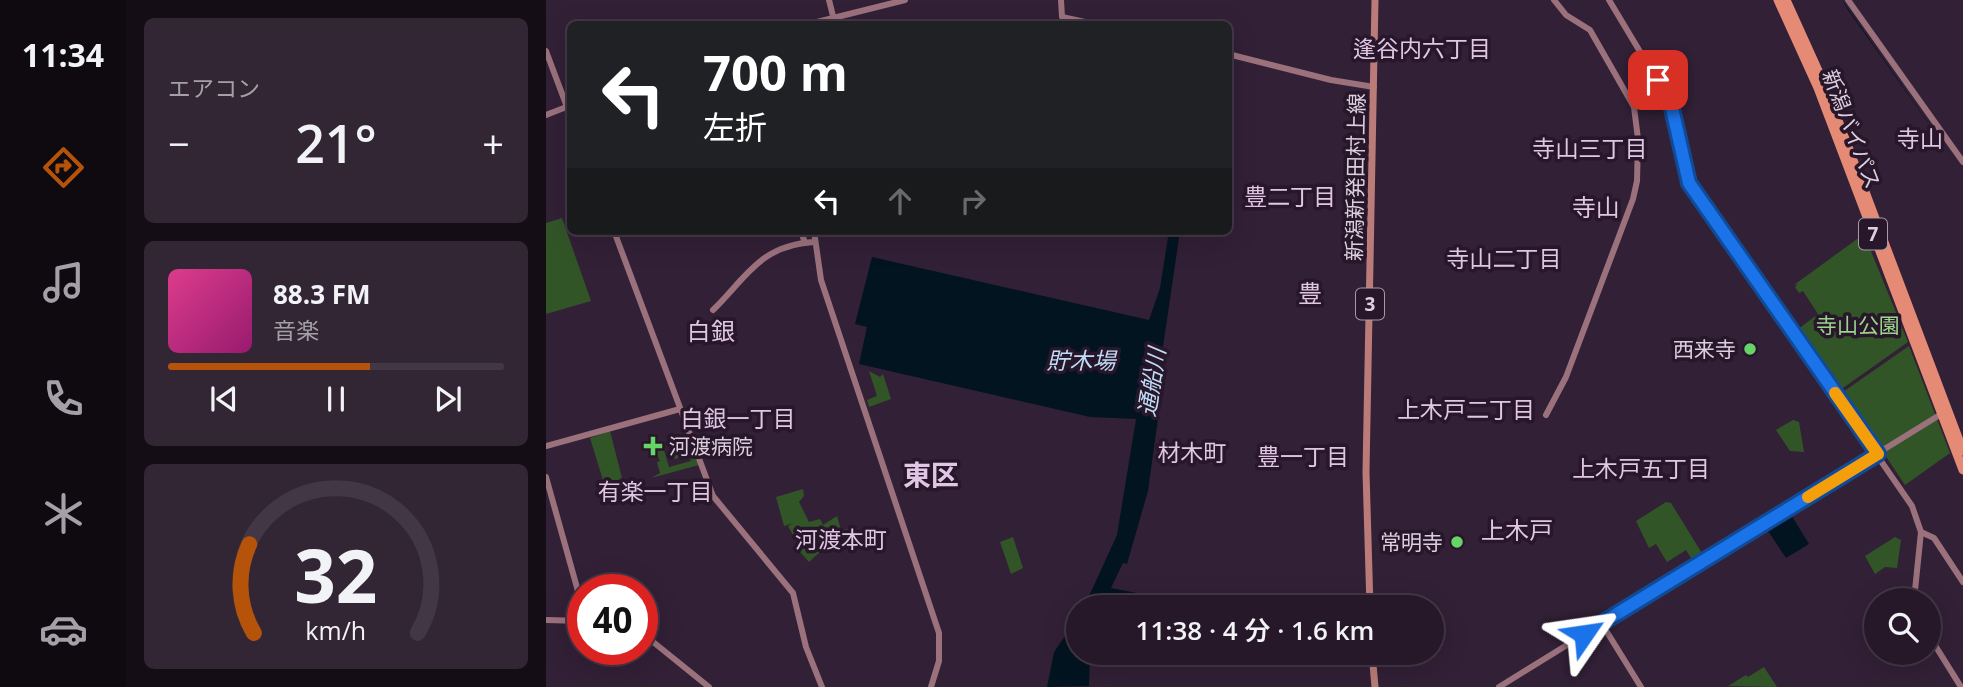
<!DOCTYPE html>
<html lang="ja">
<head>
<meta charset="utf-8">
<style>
	body { margin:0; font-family:"Open Sans","Noto Sans JP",sans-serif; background:#322534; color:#f1f3f6; height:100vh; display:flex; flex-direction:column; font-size:26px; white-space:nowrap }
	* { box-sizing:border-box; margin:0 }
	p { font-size:23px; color:#a4a0a8 }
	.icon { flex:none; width:38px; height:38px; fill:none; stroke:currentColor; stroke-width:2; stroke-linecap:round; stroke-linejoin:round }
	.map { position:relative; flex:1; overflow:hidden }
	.side { display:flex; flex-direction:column; gap:18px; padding:18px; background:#150d16; width:420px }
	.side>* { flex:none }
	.hud { position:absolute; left:21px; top:21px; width:665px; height:214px; border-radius:10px; box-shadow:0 7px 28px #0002,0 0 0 2px #423745; background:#202124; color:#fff; overflow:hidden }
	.controls { position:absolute; left:1318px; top:588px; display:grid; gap:14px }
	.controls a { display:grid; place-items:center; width:77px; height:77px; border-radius:50%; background:#261828; box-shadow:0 7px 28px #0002,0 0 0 2px #423745; font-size:35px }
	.speed { position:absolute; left:21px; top:574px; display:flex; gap:14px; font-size:35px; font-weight:700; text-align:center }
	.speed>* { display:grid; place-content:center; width:91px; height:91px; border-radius:50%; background:#261828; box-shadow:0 7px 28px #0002,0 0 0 2px #423745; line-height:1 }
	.speed .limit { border:10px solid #d22; background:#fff; color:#111 }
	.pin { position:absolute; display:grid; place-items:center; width:60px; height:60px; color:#fff; margin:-30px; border-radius:14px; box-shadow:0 4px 10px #0006 }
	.me { position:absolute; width:77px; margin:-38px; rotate:58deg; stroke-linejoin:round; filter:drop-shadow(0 0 5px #0008) }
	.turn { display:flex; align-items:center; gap:24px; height:147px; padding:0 21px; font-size:32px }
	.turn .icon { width:91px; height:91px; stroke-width:2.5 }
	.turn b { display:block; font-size:49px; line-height:60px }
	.lanes { display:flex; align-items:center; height:66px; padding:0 21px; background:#0003; justify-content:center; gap:35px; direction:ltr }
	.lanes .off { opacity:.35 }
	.big { font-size:52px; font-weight:600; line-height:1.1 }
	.side .tile { flex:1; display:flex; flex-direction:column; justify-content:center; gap:10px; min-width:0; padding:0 24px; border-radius:10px; background:#322534 }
	.side .dial { align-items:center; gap:0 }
	.dial svg { height:182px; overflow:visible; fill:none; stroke:#423745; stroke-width:7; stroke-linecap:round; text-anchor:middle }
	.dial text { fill:#f1f3f6; stroke:none }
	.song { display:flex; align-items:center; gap:21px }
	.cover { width:84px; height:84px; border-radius:10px; background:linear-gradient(135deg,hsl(330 70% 55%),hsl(320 70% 35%)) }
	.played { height:7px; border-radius:4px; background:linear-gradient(90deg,#b45309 60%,#423745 60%) }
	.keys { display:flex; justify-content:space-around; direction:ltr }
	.heat { display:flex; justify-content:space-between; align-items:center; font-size:38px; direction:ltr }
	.trip { position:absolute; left:520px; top:595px; width:378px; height:70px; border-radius:35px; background:#261828; box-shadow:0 7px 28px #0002,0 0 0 2px #423745; font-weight:600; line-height:70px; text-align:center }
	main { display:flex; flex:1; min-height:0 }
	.tabs { display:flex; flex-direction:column; width:126px; justify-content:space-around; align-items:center; background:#0f0a10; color:#a4a0a8 }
	.tabs .icon { width:49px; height:49px }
	.tabs .selected { color:#b45309 }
	.tabs b { font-size:32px; color:#f1f3f6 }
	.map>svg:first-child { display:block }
	.green { fill:#325528 }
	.water { fill:#031421 }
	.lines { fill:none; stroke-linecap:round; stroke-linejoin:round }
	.secondary { stroke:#9b717c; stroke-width:6 }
	.primary { stroke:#bb7c79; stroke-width:7 }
	.highway { stroke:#e58b75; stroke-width:9 }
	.route-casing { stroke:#114b97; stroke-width:18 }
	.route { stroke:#1a73e8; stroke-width:12 }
	.slow { stroke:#f59e0b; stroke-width:12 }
	.poi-dot { fill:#66d467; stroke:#28162b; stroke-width:2.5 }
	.labels { text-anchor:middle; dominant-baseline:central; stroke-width:7; stroke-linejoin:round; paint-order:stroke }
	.shield { fill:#28162b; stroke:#a698a8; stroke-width:2 }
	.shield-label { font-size:19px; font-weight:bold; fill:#dcd0de }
	.street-label { font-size:21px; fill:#dcd0de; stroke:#28162b }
	.park-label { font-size:21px; fill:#9ad589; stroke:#28162b }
	.poi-label { font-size:21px; fill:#dcd0de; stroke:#28162b; text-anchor:end }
	.neighbourhood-label { font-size:23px; fill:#dfc7e4; stroke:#28162b }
	.water-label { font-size:23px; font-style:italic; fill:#beddf6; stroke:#28162b }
	.quarter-label { font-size:24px; fill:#dfc7e4; stroke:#28162b }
	.district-label { font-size:28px; font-weight:bold; fill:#dfc7e4; stroke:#28162b }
</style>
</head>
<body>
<main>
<nav class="tabs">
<b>11:34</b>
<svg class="icon selected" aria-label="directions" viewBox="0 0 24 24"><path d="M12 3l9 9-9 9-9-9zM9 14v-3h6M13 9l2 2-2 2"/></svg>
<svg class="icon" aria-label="music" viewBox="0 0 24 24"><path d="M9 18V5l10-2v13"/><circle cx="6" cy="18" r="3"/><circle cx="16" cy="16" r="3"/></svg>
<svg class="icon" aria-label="phone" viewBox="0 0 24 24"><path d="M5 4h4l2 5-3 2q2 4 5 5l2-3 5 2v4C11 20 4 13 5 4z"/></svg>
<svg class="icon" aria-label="climate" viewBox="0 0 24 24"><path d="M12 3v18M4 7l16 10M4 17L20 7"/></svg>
<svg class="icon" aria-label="car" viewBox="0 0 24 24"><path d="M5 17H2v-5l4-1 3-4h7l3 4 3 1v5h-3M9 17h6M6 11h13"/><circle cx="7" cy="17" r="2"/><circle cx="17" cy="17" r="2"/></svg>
</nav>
<section class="side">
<div class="tile"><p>エアコン</p>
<div class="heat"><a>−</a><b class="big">21°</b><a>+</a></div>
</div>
<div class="tile">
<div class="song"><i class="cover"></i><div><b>88.3 FM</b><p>音楽</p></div></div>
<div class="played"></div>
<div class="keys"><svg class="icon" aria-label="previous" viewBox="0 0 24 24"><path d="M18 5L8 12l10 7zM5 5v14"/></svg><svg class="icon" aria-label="pause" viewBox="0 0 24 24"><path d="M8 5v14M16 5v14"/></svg><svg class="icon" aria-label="next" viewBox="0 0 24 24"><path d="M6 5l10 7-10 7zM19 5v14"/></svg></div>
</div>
<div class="tile dial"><svg viewBox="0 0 100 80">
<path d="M14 69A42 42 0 1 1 86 69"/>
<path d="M14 69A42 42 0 0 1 12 30" stroke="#b45309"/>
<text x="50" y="56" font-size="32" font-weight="700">32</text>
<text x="50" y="72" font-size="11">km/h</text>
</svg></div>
</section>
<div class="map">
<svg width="1417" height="687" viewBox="0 0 1417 687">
	<rect width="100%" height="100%" fill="#322036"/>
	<g class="green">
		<polygon points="16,218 45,301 0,314 0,223"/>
		<polygon points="1318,234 1362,342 1294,390 1251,330 1272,314 1257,291 1253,293 1249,287 1252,284 1248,285"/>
		<polygon points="1363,346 1404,453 1359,485 1297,392"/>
		<polygon points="323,371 334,377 337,374 345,399 323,407 321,400 331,396"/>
		<polygon points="1247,420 1253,422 1258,452 1244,451 1230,430"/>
		<polygon points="64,431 76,478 73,479 75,486 60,490 44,438"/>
		<polygon points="111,441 116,443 123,467 145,461 143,455 128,459 124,444 130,442 134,455 141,453 142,449 146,451 153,465 105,478 114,473 111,462 114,461 107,446 112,445"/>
		<polygon points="257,489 258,496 253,502 263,522 274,519 277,525 291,516 295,530 307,528 308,532 297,535 295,544 277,549 263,562 249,546 252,544 242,526 247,523 238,526 230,497"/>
		<polygon points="1120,502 1125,503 1157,555 1147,561 1140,550 1121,562 1110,544 1103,548 1090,521"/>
		<polygon points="467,537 477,568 465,574 454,542"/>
		<polygon points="1349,537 1355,540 1351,568 1339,567 1329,574 1319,556"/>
		<polygon points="1218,667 1231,687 1182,686 1200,675 1202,677"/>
	</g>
	<g class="water">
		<polygon points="1296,0 1417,172 1302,10"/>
		<polygon points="623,231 634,231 611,388 616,390 602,491 581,564 577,563 565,588 607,596 605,607 538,607 571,535 590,419 544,417 313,364 321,327 309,324 326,257 603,320 614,288"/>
		<polygon points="1244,513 1263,544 1240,558 1220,528"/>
		<polygon points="532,617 532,653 544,653 543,686 501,687 508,652"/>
	</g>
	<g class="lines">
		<g class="secondary">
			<polyline points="283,0 289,24"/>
			<polyline points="515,0 516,17 548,24"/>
			<polyline points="1063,0 1123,100 1143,183 1366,506 1375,532 1368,600"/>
			<polyline points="1302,0 1417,162"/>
			<polyline points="263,24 359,0"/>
			<polyline points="0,51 24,115"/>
			<polyline points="682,54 785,80 828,87"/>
			<polyline points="0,115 23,106"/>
			<polyline points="68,231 167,496 247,593 260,647 276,687"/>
			<polyline points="255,231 259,243"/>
			<polyline points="268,231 275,280 393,633 393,661 385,687"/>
			<path d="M167 310C200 278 214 245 268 242"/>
			<polyline points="1000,415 1020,377 1087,199 1091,181 1092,139 1088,107 1044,30 1020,15 1008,0"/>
			<polyline points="0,446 134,409"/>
			<polyline points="0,477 37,609"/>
			<polyline points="1375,532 1388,538 1417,582"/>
			<polyline points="0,620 37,621"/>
			<polyline points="1056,624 1095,687"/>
			<polyline points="96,633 163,687"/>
			<polyline points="1382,634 1415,687"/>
			<polyline points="953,687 1392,416"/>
		</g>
		<g class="primary">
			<polyline points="824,607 820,472 829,0"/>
			<polyline points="826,653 829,687"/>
		</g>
		<g class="highway">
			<polyline points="1232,0 1272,88 1417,470"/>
			<polyline points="1240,0 1279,86 1417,451"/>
		</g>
	</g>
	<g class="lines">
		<defs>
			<polyline id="route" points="1038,634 1332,454 1143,183 1125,104 1112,80"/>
		</defs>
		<use href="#route" class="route-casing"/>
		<use href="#route" class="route"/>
		<polyline class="slow" points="1262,497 1332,454 1289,393"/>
	</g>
	<g class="poi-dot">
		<circle cx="1204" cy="349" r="7"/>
		<path d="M103.5 435.5h7v7h7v7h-7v7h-7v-7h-7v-7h7z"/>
		<circle cx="911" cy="542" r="7"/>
	</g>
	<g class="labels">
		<g class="shield">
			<rect x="1313" y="218.5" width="28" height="31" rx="5"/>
			<rect x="810" y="288.5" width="28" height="31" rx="5"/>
		</g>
		<g class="shield-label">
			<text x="1327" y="234">7</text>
			<text x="824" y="304">3</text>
		</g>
		<g class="street-label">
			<text transform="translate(1306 129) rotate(69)">新潟バイパス</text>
			<text transform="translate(809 177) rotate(-89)">新潟新発田村上線</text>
		</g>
		<g class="park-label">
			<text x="1312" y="325">寺山公園</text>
		</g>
		<g class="poi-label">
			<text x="1190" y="349">西来寺</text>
			<text x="123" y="446" text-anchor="start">河渡病院</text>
			<text x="897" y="542">常明寺</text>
		</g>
		<g class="neighbourhood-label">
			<text x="876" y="48">逢谷内六丁目</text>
			<text x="1374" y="138">寺山</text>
			<text x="1044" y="148">寺山三丁目</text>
			<text x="744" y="196">豊二丁目</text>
			<text x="958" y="258">寺山二丁目</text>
			<text x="920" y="409">上木戸二丁目</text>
			<text x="192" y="418">白銀一丁目</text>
			<text x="646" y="452">材木町</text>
			<text x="757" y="456">豊一丁目</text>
			<text x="1095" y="468">上木戸五丁目</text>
			<text x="109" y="491">有楽一丁目</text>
			<text x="295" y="539">河渡本町</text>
		</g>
		<g class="water-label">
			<text x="535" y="360">貯木場</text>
			<text transform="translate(605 382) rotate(-81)">通船川</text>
		</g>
		<g class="quarter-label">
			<text x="1050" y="206">寺山</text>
			<text x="764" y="292">豊</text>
			<text x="165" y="330">白銀</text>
			<text x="971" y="529">上木戸</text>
		</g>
		<g class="district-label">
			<text x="385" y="474">東区</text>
		</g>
	</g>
</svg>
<div class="controls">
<a><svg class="icon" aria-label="search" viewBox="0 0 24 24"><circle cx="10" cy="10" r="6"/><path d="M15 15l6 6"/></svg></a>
</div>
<div class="speed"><div class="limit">40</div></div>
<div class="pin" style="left:1112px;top:80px;background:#d93025"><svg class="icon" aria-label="arrive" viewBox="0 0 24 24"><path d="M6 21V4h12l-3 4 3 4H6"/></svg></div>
<svg class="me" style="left:1038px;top:634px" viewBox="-20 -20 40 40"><path d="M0-17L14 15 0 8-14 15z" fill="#1a73e8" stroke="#fff" stroke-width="4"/></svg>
<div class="trip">11:38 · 4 分 · 1.6 km</div>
<div class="hud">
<div class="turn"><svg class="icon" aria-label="left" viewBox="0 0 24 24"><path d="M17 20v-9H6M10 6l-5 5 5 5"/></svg><div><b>700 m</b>左折</div></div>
<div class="lanes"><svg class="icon" aria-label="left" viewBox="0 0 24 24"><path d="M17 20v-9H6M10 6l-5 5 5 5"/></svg><svg class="icon off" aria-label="ahead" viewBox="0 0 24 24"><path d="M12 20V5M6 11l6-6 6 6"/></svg><svg class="icon off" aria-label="right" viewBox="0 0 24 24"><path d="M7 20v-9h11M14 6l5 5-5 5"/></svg></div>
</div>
</div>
</main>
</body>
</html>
